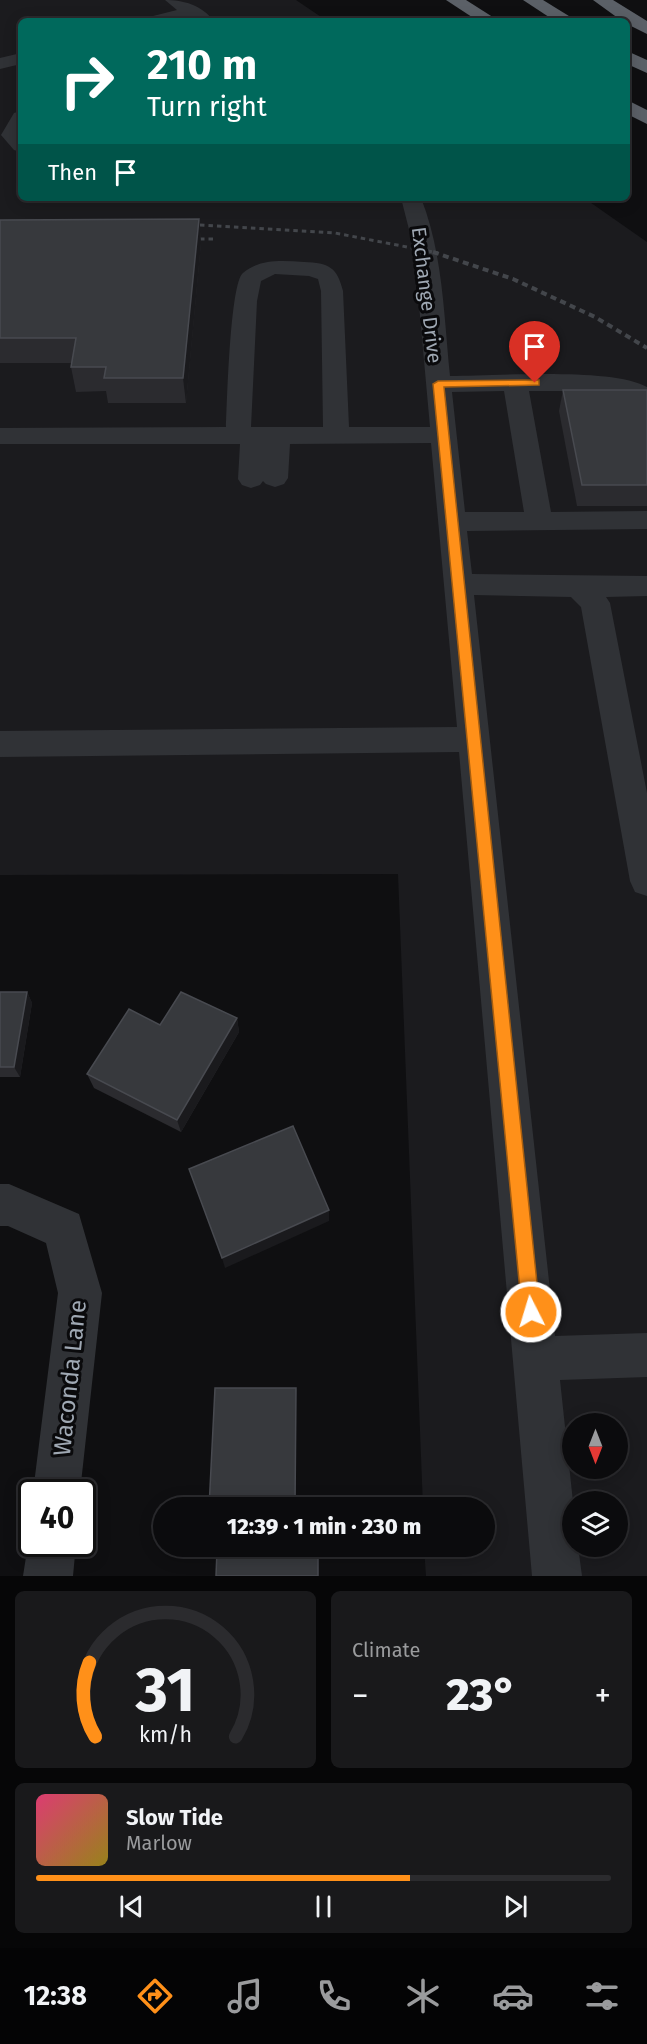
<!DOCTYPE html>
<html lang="en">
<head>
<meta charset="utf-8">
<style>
	body { margin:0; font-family:"Fira Sans",sans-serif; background:#19191b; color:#f1f3f6; height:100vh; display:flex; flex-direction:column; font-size:22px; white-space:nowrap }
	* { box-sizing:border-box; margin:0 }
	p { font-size:20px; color:#9a9b9d }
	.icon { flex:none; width:33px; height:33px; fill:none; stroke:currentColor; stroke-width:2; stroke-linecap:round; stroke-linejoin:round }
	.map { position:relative; height:1576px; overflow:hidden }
	.side { display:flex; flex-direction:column; gap:15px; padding:15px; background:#060607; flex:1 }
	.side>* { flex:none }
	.guide { position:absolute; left:18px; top:18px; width:612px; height:183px; border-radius:9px; box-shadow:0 3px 15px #0003,0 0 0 2px #2b2b2e; background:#00695c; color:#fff; overflow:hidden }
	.needle { width:39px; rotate:180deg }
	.fabs { position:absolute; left:562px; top:1413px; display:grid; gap:12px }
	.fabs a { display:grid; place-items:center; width:66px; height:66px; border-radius:50%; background:#0b0b0d; box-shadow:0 3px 15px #0003,0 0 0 2px #2b2b2e; font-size:30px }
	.speed { position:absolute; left:18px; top:1479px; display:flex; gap:12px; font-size:30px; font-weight:700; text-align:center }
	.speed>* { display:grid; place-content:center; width:78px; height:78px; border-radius:50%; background:#0b0b0d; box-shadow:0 3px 15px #0003,0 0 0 2px #2b2b2e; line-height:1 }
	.speed .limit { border:3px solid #111; border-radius:9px; background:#fff; color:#111 }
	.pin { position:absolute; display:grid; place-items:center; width:51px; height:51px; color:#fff; margin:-62px -26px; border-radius:50% 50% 50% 0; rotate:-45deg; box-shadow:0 0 6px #0007 }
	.pin .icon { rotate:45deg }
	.me { position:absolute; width:66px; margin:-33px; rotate:355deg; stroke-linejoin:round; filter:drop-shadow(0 0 4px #0008) }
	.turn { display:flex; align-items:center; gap:21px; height:126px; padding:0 30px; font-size:27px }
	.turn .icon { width:78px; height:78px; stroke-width:2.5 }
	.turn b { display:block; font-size:42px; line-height:51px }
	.then { display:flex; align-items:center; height:57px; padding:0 30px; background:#0003; gap:12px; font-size:22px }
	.big { font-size:45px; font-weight:800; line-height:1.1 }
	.side .tile { flex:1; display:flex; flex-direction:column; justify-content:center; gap:9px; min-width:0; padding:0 21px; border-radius:9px; background:#19191b }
	.side .dial { align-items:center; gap:0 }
	.dial svg { height:156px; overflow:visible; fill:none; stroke:#2b2b2e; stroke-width:7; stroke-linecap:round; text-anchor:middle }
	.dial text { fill:#f1f3f6; stroke:none }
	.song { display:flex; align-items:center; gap:18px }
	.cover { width:72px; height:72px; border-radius:9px; background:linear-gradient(135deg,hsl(340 70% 55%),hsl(50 70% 35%)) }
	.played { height:6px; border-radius:3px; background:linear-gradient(90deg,#ff9019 65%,#2b2b2e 65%) }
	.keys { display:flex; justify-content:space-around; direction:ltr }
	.heat { display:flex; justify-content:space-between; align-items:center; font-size:33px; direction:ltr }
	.side .tiles { flex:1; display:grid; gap:15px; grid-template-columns:1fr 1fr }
	.tile:last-child { grid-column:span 2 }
	.trip { position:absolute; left:153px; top:1497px; width:342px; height:60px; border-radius:30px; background:#0b0b0d; box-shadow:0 3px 15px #0003,0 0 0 2px #2b2b2e; font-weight:800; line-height:60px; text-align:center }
	.tabs { display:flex; height:96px; justify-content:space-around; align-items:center; background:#040405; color:#9a9b9d }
	.tabs .icon { width:42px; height:42px }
	.tabs .current { color:#ff9019 }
	.tabs b { font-size:27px; color:#f1f3f6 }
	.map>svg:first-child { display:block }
	.built { fill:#1b1b1e; fill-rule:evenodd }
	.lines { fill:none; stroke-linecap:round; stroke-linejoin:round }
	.minor { fill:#303236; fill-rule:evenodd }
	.highway { fill:#5b6067; fill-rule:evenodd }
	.rail-far1 { stroke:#43464b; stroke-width:3; stroke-dasharray:4.5 4; stroke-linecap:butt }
	.rail { stroke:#43464b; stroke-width:4; stroke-dasharray:6 4.5; stroke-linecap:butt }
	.wall { fill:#2b2b2f }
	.shaded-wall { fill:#1a1a1d }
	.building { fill:#37393d; stroke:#484a50; stroke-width:1.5 }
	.route { fill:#ff9019; stroke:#a65e10; stroke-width:1.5 }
	.labels { text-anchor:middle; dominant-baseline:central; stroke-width:6; stroke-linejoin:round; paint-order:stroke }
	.street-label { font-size:20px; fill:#9fa8b3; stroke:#0a0a0c }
	.near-street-label { font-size:24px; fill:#9fa8b3; stroke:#0a0a0c }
</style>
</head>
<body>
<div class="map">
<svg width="647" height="1576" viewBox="0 0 647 1576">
	<rect width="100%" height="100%" fill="#0f0f11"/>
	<path class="built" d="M0 0H296L327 21H21V198H584L647 242V1576H426L424 1547 484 1546V1508L423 1507 398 874 0 875ZM573 1424H618V1468H573ZM573 1502H618V1546H573Z"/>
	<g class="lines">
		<g class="minor">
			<path d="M165 0C184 0 201 5 214 21H193L188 17 175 21H146L149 17 177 10Z"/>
			<polygon points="21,53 21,64 0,69 0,58"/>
			<polygon points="21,111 21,152 14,150 1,135 14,113"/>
			<path d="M401 198H421C443 253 444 318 450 376 494 376 612 367 647 387V405L626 395 600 391H529L551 512 647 511V529L467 531 472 574 647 576V596L606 597 610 603 647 793V896L635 892 630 881 581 607 571 597 474 595 555 1336 647 1333V1377L560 1380 573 1502V1546H578L582 1576H532L459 752 0 757V731L457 727 431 443 290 444 288 478 284 484 275 487 266 484 263 481 260 485 251 488 242 485 238 479 240 444H0V428L226 427C227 404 230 283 243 273 261 258 283 261 304 262 329 263 337 267 343 291L349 427H430L414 249ZM275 274 309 276 318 279 321 291 323 427H251L257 301 261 281ZM504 391 524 512H465L452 392Z"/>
			<polygon points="0,1184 9,1184 79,1214 102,1293 80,1492 33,1492 58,1293 46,1243 8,1226 0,1226"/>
			<polygon points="32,1535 32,1544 76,1544 73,1576 23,1576 28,1544"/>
		</g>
		<g class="highway">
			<polygon points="446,0 466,0 499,21 478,21"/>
			<polygon points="523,0 543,0 577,21 555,21"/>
			<polygon points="593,0 613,0 647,21 647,34 627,24 627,21 622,21"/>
			<polygon points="627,51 647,60 647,73 627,64"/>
			<polygon points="627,100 647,110 647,124 627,114"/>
		</g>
		<g class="rail-far1">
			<polyline points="183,224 335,233 438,253"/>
			<polyline points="183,239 214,239"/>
		</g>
		<polyline class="rail" points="433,252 513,279 595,317 647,348"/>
	</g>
	<g class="wall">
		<polygon points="199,219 201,243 186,403 108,403 106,391 76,392 71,367 72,363 0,363 0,220"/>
		<polygon points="563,390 647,390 647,506 577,506 559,411"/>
		<polygon points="0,992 27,992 32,1003 20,1077 0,1077"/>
		<polygon points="237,1018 239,1032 181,1132 94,1088 87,1074 160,1025"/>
	</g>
	<g class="shaded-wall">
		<polygon points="199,219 201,243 186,403 183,378"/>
		<polygon points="27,992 32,1003 20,1077 14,1067"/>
		<polygon points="237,1018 239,1032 181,1132 177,1120"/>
		<polygon points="329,1210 329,1221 225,1268 222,1258"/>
	</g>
	<g class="building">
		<polygon points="199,219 183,378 104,378 106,367 71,367 76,338 0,338 0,220"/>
		<polygon points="563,390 647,390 647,485 582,485"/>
		<polygon points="0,992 27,992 14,1067 0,1067"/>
		<polygon points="181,992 237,1018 177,1120 87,1074 129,1009 160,1025"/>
		<polygon points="293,1126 329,1210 222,1258 189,1169"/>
		<polygon points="215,1388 296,1388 295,1508 209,1508"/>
		<polygon points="217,1550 318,1550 318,1576 216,1576"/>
	</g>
	<polygon class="route" points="535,380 539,380 539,385 444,387 540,1312 537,1318 531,1321 524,1318 522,1312 433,384 438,381"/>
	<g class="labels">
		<g class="street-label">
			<text transform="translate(427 295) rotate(83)">Exchange Drive</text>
		</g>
		<g class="near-street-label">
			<text transform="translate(70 1378) rotate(-84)">Waconda Lane</text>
		</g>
	</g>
</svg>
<div class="fabs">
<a><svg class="needle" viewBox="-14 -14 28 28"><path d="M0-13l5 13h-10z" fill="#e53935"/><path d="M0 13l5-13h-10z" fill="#9a9b9d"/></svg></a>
<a><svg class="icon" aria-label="layers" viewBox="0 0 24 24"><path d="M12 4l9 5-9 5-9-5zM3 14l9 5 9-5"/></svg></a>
</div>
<div class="speed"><div class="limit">40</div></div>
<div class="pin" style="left:535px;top:383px;background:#d93025"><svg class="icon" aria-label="arrive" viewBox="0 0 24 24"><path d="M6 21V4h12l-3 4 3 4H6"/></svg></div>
<svg class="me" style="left:531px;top:1312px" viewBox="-20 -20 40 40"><circle r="17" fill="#ff9019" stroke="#fff" stroke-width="3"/><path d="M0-11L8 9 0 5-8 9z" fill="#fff"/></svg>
<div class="trip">12:39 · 1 min · 230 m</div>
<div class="guide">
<div class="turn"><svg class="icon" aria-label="right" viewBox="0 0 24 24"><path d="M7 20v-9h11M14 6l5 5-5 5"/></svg><div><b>210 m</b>Turn right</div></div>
<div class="then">Then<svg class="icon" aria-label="arrive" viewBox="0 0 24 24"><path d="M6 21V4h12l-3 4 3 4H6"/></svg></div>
</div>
</div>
<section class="side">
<div class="tiles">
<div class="tile dial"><svg viewBox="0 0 100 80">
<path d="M14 69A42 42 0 1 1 86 69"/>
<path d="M14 69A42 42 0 0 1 11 31" stroke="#ff9019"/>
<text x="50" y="56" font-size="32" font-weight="700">31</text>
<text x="50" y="72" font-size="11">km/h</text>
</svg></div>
<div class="tile"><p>Climate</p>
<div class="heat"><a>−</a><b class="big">23°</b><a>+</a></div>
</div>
<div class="tile">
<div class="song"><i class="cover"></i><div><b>Slow Tide</b><p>Marlow</p></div></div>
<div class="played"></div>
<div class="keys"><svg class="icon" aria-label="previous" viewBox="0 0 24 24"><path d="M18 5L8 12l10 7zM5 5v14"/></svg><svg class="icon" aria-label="pause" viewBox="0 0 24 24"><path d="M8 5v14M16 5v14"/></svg><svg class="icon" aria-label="next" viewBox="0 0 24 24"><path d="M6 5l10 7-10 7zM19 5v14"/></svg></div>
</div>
</div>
</section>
<nav class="tabs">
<b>12:38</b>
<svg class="icon current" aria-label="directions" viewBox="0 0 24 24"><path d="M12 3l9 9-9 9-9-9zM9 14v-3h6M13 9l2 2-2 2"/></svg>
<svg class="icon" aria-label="music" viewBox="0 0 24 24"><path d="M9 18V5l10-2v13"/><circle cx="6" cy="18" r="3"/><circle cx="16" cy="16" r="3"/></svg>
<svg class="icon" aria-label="phone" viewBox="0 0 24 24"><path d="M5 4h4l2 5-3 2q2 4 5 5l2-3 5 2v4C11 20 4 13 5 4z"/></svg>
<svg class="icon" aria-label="climate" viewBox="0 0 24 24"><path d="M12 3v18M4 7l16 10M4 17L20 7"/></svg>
<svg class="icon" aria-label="car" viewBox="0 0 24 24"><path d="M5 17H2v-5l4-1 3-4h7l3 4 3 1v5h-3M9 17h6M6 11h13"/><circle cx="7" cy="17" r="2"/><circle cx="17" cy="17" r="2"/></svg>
<svg class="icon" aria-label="filters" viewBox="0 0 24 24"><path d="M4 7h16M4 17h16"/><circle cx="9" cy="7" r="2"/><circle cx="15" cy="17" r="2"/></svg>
</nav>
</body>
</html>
